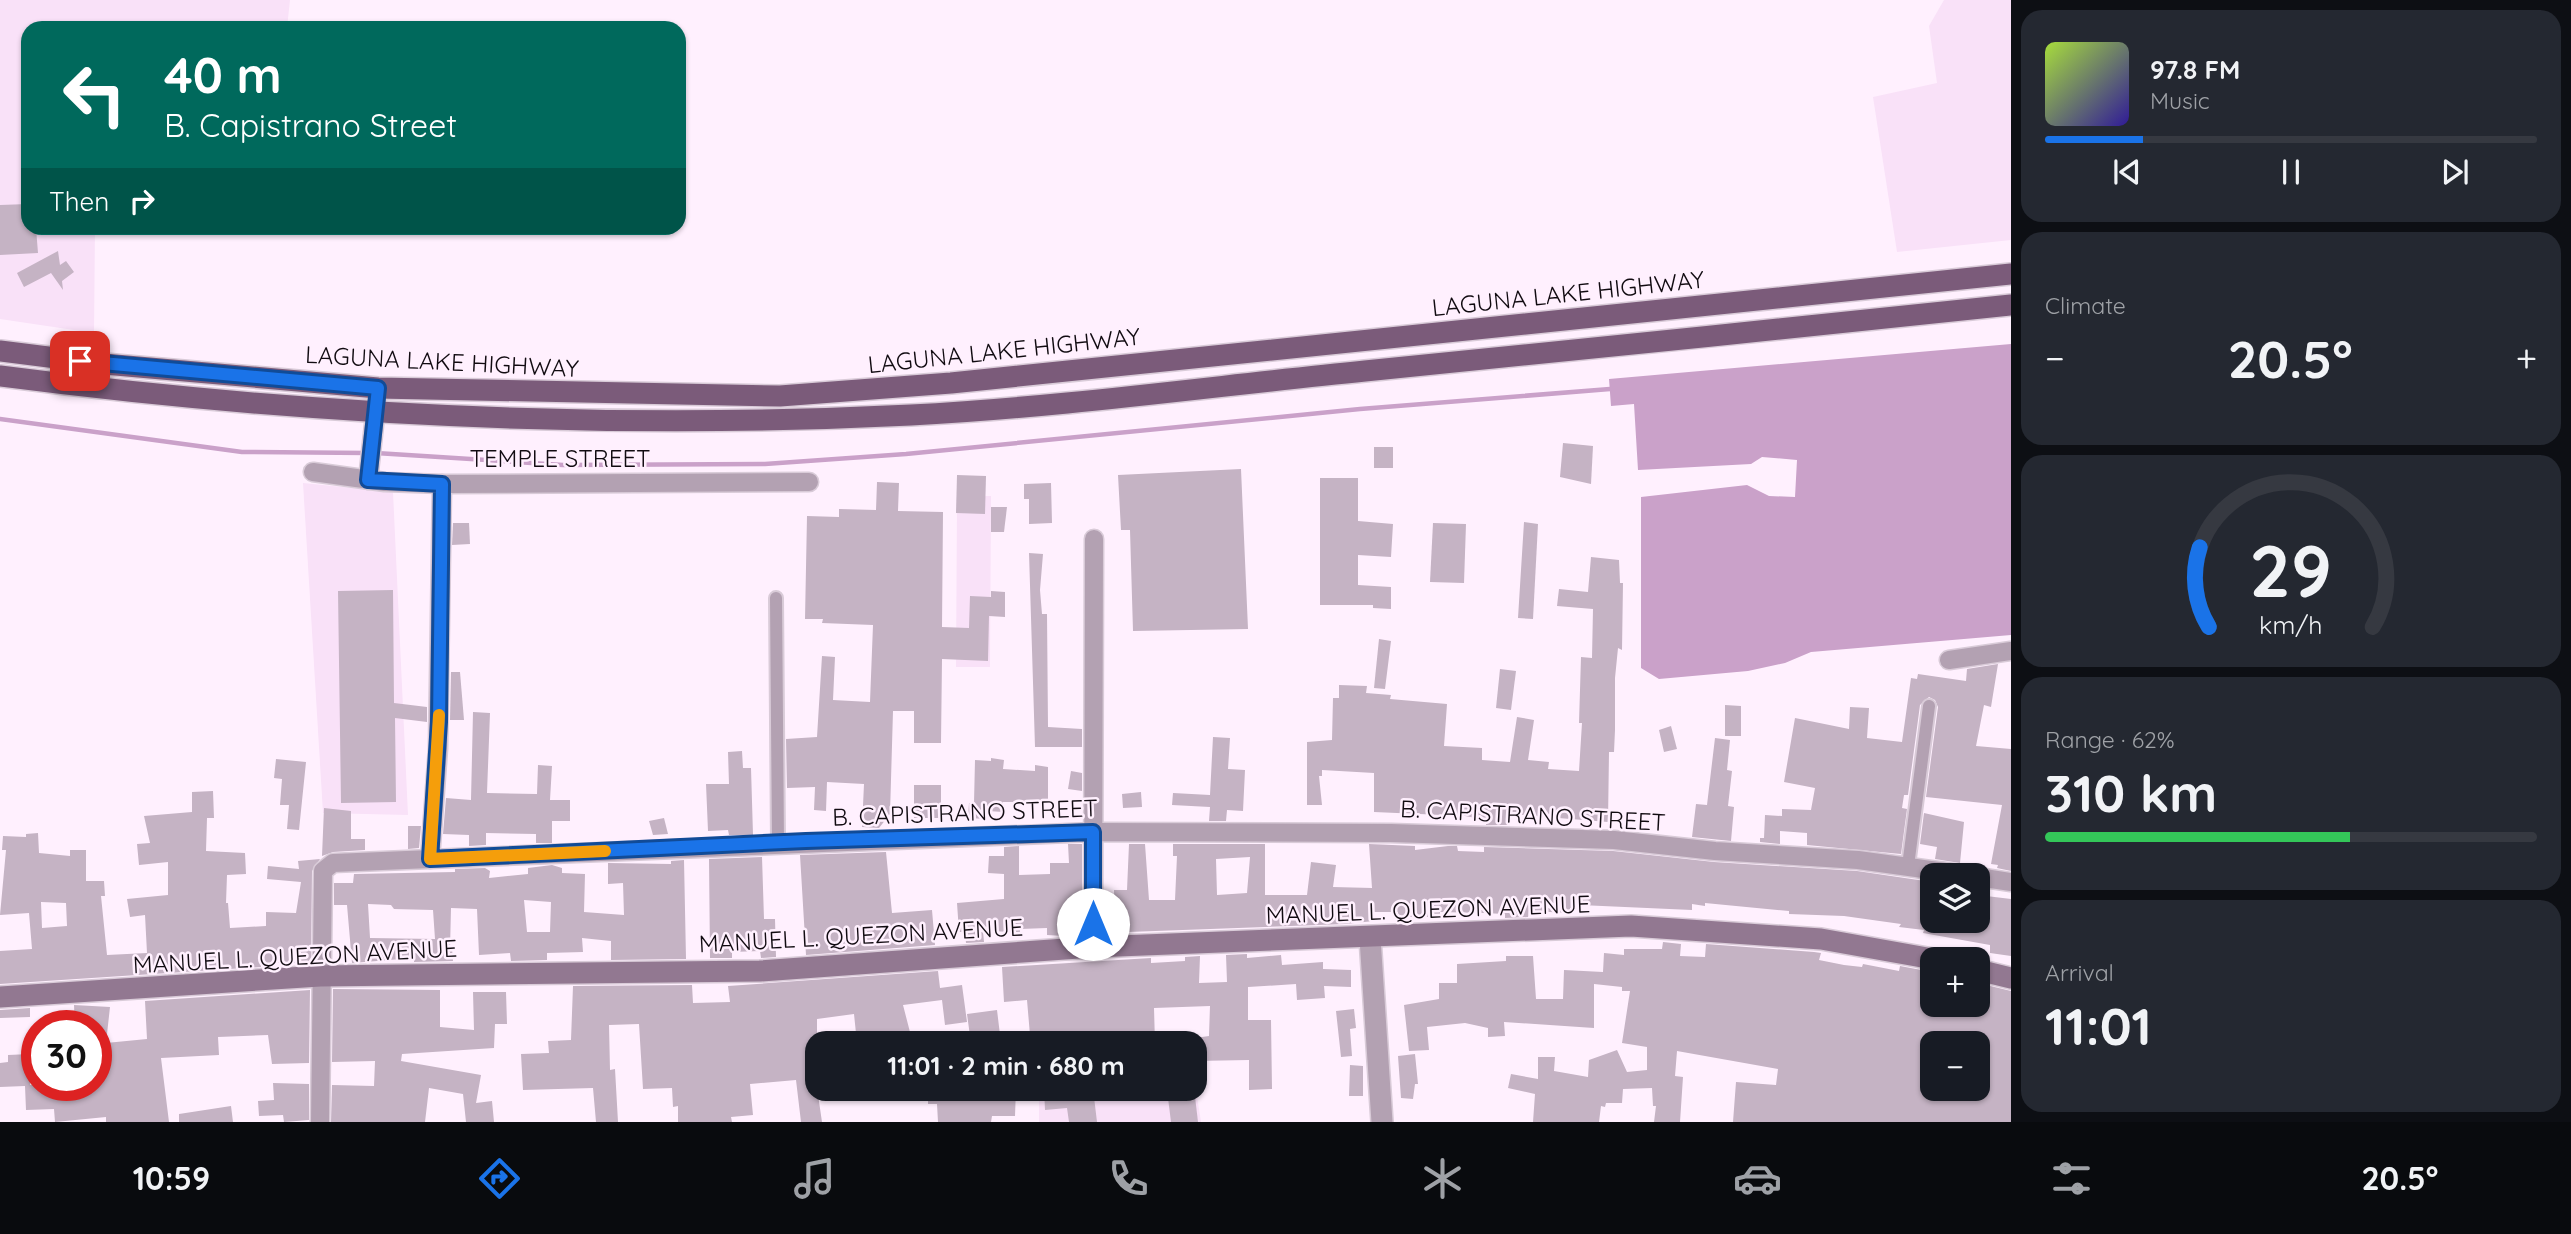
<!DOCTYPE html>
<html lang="en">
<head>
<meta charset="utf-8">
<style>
	body { margin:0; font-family:Quicksand,sans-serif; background:#242831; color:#f1f3f6; height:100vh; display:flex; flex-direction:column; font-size:26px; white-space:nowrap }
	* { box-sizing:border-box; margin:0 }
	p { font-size:23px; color:#9ea1a6 }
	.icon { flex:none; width:38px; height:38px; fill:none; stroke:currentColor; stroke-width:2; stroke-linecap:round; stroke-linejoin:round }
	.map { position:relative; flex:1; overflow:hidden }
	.panel { display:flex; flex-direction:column; gap:10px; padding:10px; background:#0d0f14; width:560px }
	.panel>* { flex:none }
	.guide { position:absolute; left:21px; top:21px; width:665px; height:214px; border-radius:21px; box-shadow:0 2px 5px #0004; background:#00695c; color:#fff; overflow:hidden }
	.controls { position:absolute; left:1920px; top:863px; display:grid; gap:14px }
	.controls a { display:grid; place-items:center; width:70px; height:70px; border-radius:14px; background:#171b24; box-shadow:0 2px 5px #0004; font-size:35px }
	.speed { position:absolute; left:21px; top:1010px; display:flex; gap:14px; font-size:35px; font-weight:700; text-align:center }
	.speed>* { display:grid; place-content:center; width:91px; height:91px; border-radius:50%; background:#171b24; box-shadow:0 2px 5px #0004; line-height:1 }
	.speed .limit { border:10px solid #d22; background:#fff; color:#111 }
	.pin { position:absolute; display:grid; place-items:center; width:60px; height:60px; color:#fff; margin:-30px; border-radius:14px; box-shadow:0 4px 10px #0006 }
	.me { position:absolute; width:77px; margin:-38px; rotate:0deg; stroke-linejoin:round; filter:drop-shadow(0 0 5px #0008) }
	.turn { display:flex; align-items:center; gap:24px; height:147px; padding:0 28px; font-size:32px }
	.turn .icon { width:91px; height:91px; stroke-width:2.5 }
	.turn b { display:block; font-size:49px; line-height:60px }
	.then { display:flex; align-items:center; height:66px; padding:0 28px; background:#0003; gap:14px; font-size:26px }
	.big { font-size:52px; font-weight:800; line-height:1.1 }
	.panel .tile { flex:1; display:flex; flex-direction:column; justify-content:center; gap:10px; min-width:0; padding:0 24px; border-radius:21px; background:#242831 }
	.panel .dial { align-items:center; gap:0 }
	.dial svg { height:182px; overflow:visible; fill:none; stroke:#363941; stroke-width:7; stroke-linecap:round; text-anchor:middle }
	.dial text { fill:#f1f3f6; stroke:none }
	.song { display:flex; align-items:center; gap:21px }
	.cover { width:84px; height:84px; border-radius:10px; background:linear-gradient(135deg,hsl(80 70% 55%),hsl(250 70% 35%)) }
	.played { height:7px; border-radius:4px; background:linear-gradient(90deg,#1a73e8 20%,#363941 20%) }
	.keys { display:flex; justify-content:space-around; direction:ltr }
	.heat { display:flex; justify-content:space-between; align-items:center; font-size:38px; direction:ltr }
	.charge { height:10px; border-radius:5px; background:linear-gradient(90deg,#34c759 62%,#363941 0) }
	.trip { position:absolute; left:805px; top:1031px; width:402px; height:70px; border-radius:21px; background:#171b24; box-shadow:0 2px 5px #0004; font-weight:800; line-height:70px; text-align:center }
	.menu { display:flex; height:112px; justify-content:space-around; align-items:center; background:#090b0e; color:#9ea1a6 }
	.menu .icon { width:49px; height:49px }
	.menu .active { color:#1a73e8 }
	.menu b { font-size:32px; color:#f1f3f6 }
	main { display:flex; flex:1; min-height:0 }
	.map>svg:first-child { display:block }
	.built { fill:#f9e1f8 }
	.water { fill:#caa1c9 }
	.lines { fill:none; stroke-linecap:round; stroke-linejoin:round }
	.stream { stroke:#caa1c9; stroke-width:4.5 }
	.building { fill:#c5b3c4; fill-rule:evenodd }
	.pedestrian-casing { stroke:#d9cbd8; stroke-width:16 }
	.minor-casing { stroke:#d9cbd8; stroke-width:21 }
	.tertiary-casing { stroke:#d9cbd8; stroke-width:24 }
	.secondary-casing { stroke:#d9cbd8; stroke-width:24 }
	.primary-casing { stroke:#d9cbd8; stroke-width:24 }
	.pedestrian { stroke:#b3a1b2; stroke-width:12 }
	.minor { stroke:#b3a1b2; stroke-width:18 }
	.tertiary { stroke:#b3a1b2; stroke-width:21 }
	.secondary { stroke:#927891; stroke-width:21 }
	.primary { stroke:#7b5b7a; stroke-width:21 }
	.route-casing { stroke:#114b97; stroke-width:18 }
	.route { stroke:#1a73e8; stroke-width:12 }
	.slow { stroke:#f59e0b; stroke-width:12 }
	.labels { text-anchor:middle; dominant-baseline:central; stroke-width:5; stroke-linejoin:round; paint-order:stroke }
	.street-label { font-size:24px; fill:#110b11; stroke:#fff0fe }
</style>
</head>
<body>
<main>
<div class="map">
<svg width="2011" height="1122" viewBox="0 0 2011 1122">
	<rect width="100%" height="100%" fill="#fff0fe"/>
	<g class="built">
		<polygon points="0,0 290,0 287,28 28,28 28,228 95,228 94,333 0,319"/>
		<polygon points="1944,0 2011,0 2011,240 1897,252 1873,97 1937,83 1929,26"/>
		<polygon points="303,483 393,492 408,815 323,813"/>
		<polygon points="957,496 991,496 990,667 956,667"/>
		<polygon points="1195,1083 1201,1122 1039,1122 1039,1094 1100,1088 1195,1088"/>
	</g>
	<polygon class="water" points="2011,344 2011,635 1811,652 1785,663 1748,671 1659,679 1641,668 1641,497 1747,485 1769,496 1795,497 1797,460 1762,457 1751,464 1638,470 1634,404 1611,406 1609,379"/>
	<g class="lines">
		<g class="stream">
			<polyline points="0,419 242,452 367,453"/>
			<polyline points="376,453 563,465 765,464 906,454 1360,409 1610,389"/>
		</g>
	</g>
	<g class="building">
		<polygon points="28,204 28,228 36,228 38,253 0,255 0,205"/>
		<polygon points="58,251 60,265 66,261 74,272 62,281 63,290 51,273 24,287 17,273"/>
		<polygon points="1563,443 1593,446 1591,484 1560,477"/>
		<rect x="1374" y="447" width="19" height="21"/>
		<polygon points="1241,469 1248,629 1133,631 1130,530 1121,530 1118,475"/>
		<polygon points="957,475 986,476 985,514 956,513"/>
		<polygon points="1320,478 1358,478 1358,521 1393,524 1391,557 1358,555 1358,585 1391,587 1391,609 1373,608 1373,605 1320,605"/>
		<polygon points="877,482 899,483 898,511 943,512 942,627 969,628 970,596 991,597 991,591 1005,592 1005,617 989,616 988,661 942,659 941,743 914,743 914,711 893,711 890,814 879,828 862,827 864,784 827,782 826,811 814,810 815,787 787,788 786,739 817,737 822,656 835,657 833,700 870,702 873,625 822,623 823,619 805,619 807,516 839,517 839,509 876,510"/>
		<polygon points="1051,483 1052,523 1029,524 1029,499 1024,499 1024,484"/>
		<polygon points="991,507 1007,507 1004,532 991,532"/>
		<polygon points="1524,522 1538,524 1533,619 1518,618"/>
		<polygon points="453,523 469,523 470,544 452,545"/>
		<polygon points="1433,523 1466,524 1464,583 1430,582"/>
		<polygon points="1029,553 1043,554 1040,590 1042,614 1047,614 1048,727 1082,729 1082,747 1035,747"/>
		<polygon points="1591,557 1619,560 1620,583 1623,583 1622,650 1618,648 1615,678 1615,730 1614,752 1609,752 1608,822 1510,814 1509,825 1486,825 1486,820 1465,816 1374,812 1374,773 1322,770 1322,776 1319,776 1322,805 1307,805 1307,742 1332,740 1333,698 1339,698 1339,685 1367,686 1366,693 1391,695 1390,699 1447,704 1444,746 1482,748 1482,760 1510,762 1517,717 1534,720 1528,760 1549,762 1548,769 1579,771 1582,723 1579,723 1581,657 1592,658 1593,609 1557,606 1559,589 1588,592"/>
		<polygon points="393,590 394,703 427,707 427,722 395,718 396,802 341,803 338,591"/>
		<polygon points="1379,639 1391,641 1385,689 1374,688"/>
		<polygon points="1998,664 1991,707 1984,705 1976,746 2011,749 2011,871 1997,868 1998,865 1991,864 2002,805 1926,797 1938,707 1935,700 1929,697 1920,705 1908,795 1904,795 1902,808 1907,809 1901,854 1807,845 1807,833 1780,831 1780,844 1760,842 1760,838 1764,838 1765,815 1782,816 1782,809 1811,810 1815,788 1784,782 1795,718 1849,729 1850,707 1869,708 1867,738 1902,742 1911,678 1917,679 1918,674 1966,681 1967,669"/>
		<polygon points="1500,669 1516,671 1511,710 1496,708"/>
		<polygon points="451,672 460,672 464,720 450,720"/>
		<polygon points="1725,705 1741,706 1741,736 1725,736"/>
		<polygon points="473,712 490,713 487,793 537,794 538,765 552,766 550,800 570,800 570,821 552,821 552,843 536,843 536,834 486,833 486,845 469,846 469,835 443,834 446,798 471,800"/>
		<polygon points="1671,726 1677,749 1664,752 1659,730"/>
		<polygon points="1213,737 1230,738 1228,769 1245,770 1243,811 1227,810 1226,821 1209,821 1210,807 1172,805 1173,793 1210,795"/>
		<polygon points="1715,738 1730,740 1727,770 1732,771 1728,806 1734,807 1731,841 1692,837 1696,804 1707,805"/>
		<polygon points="742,751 743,768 751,768 753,835 729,835 728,830 708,831 706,784 729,784 728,752"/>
		<polygon points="991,758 1004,760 1003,769 1035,771 1035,765 1048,767 1048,802 1003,802 1003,812 988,811 987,819 968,818 969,803 974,803 975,760 991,761"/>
		<polygon points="276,759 306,762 299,830 287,829 289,805 280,805 282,779 274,778"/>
		<polygon points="1071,771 1082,773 1082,791 1068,789"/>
		<rect x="914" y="785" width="27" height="33"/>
		<path d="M213 791 214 818H207L206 851 245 853 246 874 227 875 226 903H228L230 928 266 926V912L296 913 301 882 267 879 268 866 299 869 298 861 320 859 312 871 311 963H261V967L0 984V951L32 949 29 913 0 915 6 850H2L3 836 26 837V834L38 833 39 853 70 856V850H86V881H104L105 896H101L107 955 147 953 145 915 130 917 127 899 168 895V862L139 865 137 844 150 843 144 816 192 812V792ZM41 902 66 903 67 926 42 928Z"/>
		<polygon points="1141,792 1142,807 1123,808 1122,794"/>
		<polygon points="324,808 351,811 351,839 365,839 365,850 333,852 322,856"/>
		<polygon points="1924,813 1964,822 1960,863 1935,859 1937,847 1920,844"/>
		<polygon points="664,818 668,834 653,835 649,821"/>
		<polygon points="408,826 421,826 419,848 408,849"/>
		<polygon points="1068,844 1082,844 1082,931 1064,931 1064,936 1047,935 1047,928 1020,929 1020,932 983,931 984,942 966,943 965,932 959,932 957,903 1004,899 1004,874 988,873 989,856 1004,856 1004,847 1019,846 1019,875 1050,874 1050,863 1069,863"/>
		<path d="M1129 844H1145L1149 900H1175L1177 856H1173V844H1265V895H1307L1311 862 1336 865 1333 887 1372 888 1369 844 1415 846V850L1448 846H1457L1458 851 1484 852V847L1613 851 1714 862 1857 871 1932 882V920H1978V895L2011 899V956L1990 953V945L1923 933 1924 930 1899 927 1901 924 1844 916 1789 914V911L1705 903V906L1692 904V910L1580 905V909L1570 908V913L1529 911 1528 917 1505 918V914L1483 913 1440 912V917H1398V912H1373L1374 921 1345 924 1128 932V927H1115L1114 890H1127ZM1250 857 1247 893 1217 895 1216 859Z"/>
		<polygon points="886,852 892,913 932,910 935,945 806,955 800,855"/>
		<polygon points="762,857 764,919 775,919 776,957 761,958 760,951 732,952 732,958 710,958 709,859"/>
		<path d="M684 860 686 959 611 960V941L582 938 583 952 547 953V960L511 961 510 953 479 955 477 909 451 908 450 949 452 948 453 961 414 962V958L352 963 347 905H334V883H353L354 874 455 872V869L485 868 490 871 489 878 528 874V868L552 865 562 868V873L585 874 584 912 624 915 623 883 608 884V863L671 864V861ZM524 900 551 902 550 932H527ZM368 904 391 905 394 909 433 910 435 939 370 938Z"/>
		<path d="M1663 942 1681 944 1680 956 1705 957 1706 944 1814 952 1821 953 1819 960 1844 965 1862 967 1863 964 1899 971 1900 966 1932 972V1004H1978V983L2011 991V1122H1733L1736 1082 1776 1085 1778 1069 1677 1051 1675 1076 1683 1077 1680 1122H1654L1656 1106H1653L1652 1088 1623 1089 1622 1103H1606L1605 1107 1601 1106 1599 1122H1533L1535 1094 1508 1088 1511 1074 1538 1079V1057H1555L1554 1071 1588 1077 1589 1060 1617 1050 1627 1072 1647 1070V1047L1622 1043 1630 991H1622V987L1594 984V1028L1504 1022 1505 1036 1488 1037V1028L1465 1023 1427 1027 1429 1050 1409 1051 1404 1005 1439 999V983H1457V964L1506 961V956H1533L1536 999H1563L1564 970 1603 972 1604 953 1624 955V949H1662ZM1932 1043H1978V1088H1956L1954 1096 1931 1092Z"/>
		<polygon points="1247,954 1247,958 1281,955 1282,965 1323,962 1323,969 1351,970 1351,987 1324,986 1325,998 1297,1000 1296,984 1248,987 1248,1020 1271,1020 1272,1089 1249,1090 1249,1060 1195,1061 1195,1038 1209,1036 1210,1006 1154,1008 1155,1043 1085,1043 1084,1032 1030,1035 1027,1000 1004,1002 1002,967 1151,958 1151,963 1185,961 1185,957 1200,956 1199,983 1227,982 1226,955"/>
		<polygon points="938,971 940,988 962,985 967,1022 945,1025 942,1000 903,1005 911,1036 880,1043 857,1043 854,1014 817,1019 817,1088 822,1122 801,1122 796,1080 750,1084 753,1115 731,1117 732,1122 678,1122 678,1106 673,1107 672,1088 643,1089 639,1024 609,1025 610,1070 615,1069 618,1122 596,1122 593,1088 523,1090 521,1054 549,1053 548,1041 571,1040 573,986 692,985 693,1003 730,1002 728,986"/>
		<polygon points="333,989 440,990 440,1027 474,1030 473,992 506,992 507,1024 495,1024 494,1048 402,1054 401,1061 481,1075 476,1103 492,1101 494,1122 466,1122 463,1094 429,1088 425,1122 331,1122 332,1085 374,1086 375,1061 332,1062"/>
		<polygon points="310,990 309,1063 272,1064 268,1035 218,1037 219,1055 161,1058 169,1122 106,1122 106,1117 55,1122 54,1109 26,1110 25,1086 0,1087 0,1063 8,1062 8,1055 30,1054 30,1085 96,1085 96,1026 75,1026 74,1005 110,1007 106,1043 147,1039 145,1001"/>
		<polygon points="30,1008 30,1017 0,1018 0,1010"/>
		<polygon points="1354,1009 1356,1028 1350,1029 1352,1056 1341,1057 1336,1011"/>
		<polygon points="997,1010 1001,1043 978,1043 977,1035 970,1036 967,1014"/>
		<polygon points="1415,1054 1418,1084 1415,1084 1413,1099 1401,1098 1398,1056"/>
		<polygon points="1350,1065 1363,1066 1363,1096 1349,1096"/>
		<polygon points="273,1083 309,1084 309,1120 284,1122 283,1115 259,1116 258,1101 274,1100"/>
		<polygon points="973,1088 1016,1088 1015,1116 992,1116 991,1122 938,1122 937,1104 928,1104 928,1089 945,1089 945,1095 973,1094"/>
		<polygon points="1044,1088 1071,1088 1071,1099 1094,1097 1097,1122 1069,1122 1067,1108 1045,1110"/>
		<polygon points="1194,1088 1198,1122 1171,1122 1167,1090"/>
		<polygon points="231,1106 233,1122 179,1122 179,1114"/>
	</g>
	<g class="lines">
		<defs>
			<g id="pedestrian">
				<polyline points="776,598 778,843"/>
				<polyline points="1908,866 1929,706"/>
			</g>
			<g id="minor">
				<polyline points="313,472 385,482 442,484 809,482"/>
				<polyline points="368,480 378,388"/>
				<polyline points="1949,660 2011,651"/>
				<polyline points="430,859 438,748 442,484"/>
				<polyline points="1978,877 2011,882"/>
				<polyline points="1093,947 1094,539"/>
				<polyline points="320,1122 323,871 333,863 1093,832 1391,833 1614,840 1715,851 1858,860 1967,875"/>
			</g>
			<polyline id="tertiary" points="1370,938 1382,1122"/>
			<g id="secondary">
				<polyline points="1978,970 2011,978"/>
				<polyline points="0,997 320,976 760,971 1093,947 1631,926 1821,939 1933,959"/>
			</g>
			<g id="primary">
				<polyline points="0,351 104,364 378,388 780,396 951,383 2011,274"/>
				<path d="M0 376C301 415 607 430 911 415 1063 407 1214 386 1365 371 1580 349 1796 328 2011 305"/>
			</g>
		</defs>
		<use href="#pedestrian" class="pedestrian-casing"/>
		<use href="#minor" class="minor-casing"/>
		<use href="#tertiary" class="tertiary-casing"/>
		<use href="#secondary" class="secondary-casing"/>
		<use href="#primary" class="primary-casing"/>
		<use href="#pedestrian" class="pedestrian"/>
		<use href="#minor" class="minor"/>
		<use href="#tertiary" class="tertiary"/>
		<use href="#secondary" class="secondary"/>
		<use href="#primary" class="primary"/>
	</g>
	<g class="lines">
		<defs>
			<polyline id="route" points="80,361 378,388 368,480 442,484 439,722 430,859 806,841 1093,832 1093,924"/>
		</defs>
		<use href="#route" class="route-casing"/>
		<use href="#route" class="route"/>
		<polyline class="slow" points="439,715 430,859 605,851"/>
	</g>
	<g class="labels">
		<g class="street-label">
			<text transform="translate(1568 293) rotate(-6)">LAGUNA LAKE HIGHWAY</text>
			<text transform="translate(1004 350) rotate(-6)">LAGUNA LAKE HIGHWAY</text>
			<text transform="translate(442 361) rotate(3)">LAGUNA LAKE HIGHWAY</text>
			<text x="560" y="458">TEMPLE STREET</text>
			<text transform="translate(965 812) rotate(-2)">B. CAPISTRANO STREET</text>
			<text transform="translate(1533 815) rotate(3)">B. CAPISTRANO STREET</text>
			<text transform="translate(1428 909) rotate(-2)">MANUEL L. QUEZON AVENUE</text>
			<text transform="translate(861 935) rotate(-3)">MANUEL L. QUEZON AVENUE</text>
			<text transform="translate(295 956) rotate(-3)">MANUEL L. QUEZON AVENUE</text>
		</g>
	</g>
</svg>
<div class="controls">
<a><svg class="icon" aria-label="layers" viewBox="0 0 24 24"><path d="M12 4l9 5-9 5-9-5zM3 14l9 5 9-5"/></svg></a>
<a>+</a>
<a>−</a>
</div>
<div class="speed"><div class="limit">30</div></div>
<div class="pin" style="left:80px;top:361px;background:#d93025"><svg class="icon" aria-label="arrive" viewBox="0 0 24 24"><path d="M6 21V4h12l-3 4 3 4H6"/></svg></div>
<svg class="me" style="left:1093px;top:924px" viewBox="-20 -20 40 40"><circle r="19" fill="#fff"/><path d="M0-13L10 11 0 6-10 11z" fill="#1a73e8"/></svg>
<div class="trip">11:01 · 2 min · 680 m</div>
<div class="guide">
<div class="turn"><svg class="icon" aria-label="left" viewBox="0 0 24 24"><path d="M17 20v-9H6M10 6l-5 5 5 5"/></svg><div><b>40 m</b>B. Capistrano Street</div></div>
<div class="then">Then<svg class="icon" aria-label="right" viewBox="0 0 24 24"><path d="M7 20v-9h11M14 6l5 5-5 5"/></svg></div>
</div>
</div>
<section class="panel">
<div class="tile">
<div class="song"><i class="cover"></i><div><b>97.8 FM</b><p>Music</p></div></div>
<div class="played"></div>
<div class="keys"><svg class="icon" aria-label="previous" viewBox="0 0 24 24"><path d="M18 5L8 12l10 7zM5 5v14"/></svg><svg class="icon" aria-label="pause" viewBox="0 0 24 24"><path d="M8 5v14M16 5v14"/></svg><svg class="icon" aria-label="next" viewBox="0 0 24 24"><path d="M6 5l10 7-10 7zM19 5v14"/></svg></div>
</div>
<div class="tile"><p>Climate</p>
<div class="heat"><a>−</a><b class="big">20.5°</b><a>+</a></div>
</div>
<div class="tile dial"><svg viewBox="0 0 100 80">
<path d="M14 69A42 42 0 1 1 86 69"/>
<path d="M14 69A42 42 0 0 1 10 34" stroke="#1a73e8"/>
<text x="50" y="56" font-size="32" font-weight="700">29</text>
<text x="50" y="72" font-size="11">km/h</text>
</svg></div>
<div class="tile"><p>Range · 62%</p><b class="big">310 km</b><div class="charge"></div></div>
<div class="tile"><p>Arrival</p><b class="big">11:01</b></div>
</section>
</main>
<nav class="menu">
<b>10:59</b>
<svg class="icon active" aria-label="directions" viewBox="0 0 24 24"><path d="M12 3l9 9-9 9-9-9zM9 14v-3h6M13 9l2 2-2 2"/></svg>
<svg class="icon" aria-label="music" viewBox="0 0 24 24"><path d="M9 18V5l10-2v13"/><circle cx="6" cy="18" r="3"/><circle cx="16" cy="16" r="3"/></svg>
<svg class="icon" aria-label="phone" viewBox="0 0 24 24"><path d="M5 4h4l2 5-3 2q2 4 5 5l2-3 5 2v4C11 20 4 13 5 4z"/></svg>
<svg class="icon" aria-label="climate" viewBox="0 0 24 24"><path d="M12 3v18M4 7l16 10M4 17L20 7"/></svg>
<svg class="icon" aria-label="car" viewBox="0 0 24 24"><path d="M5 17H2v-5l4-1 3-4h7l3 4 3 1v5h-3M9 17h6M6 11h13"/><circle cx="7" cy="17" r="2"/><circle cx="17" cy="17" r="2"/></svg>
<svg class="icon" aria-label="filters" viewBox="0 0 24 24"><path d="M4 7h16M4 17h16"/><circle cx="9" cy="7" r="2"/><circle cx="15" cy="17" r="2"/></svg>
<b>20.5°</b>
</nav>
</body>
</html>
